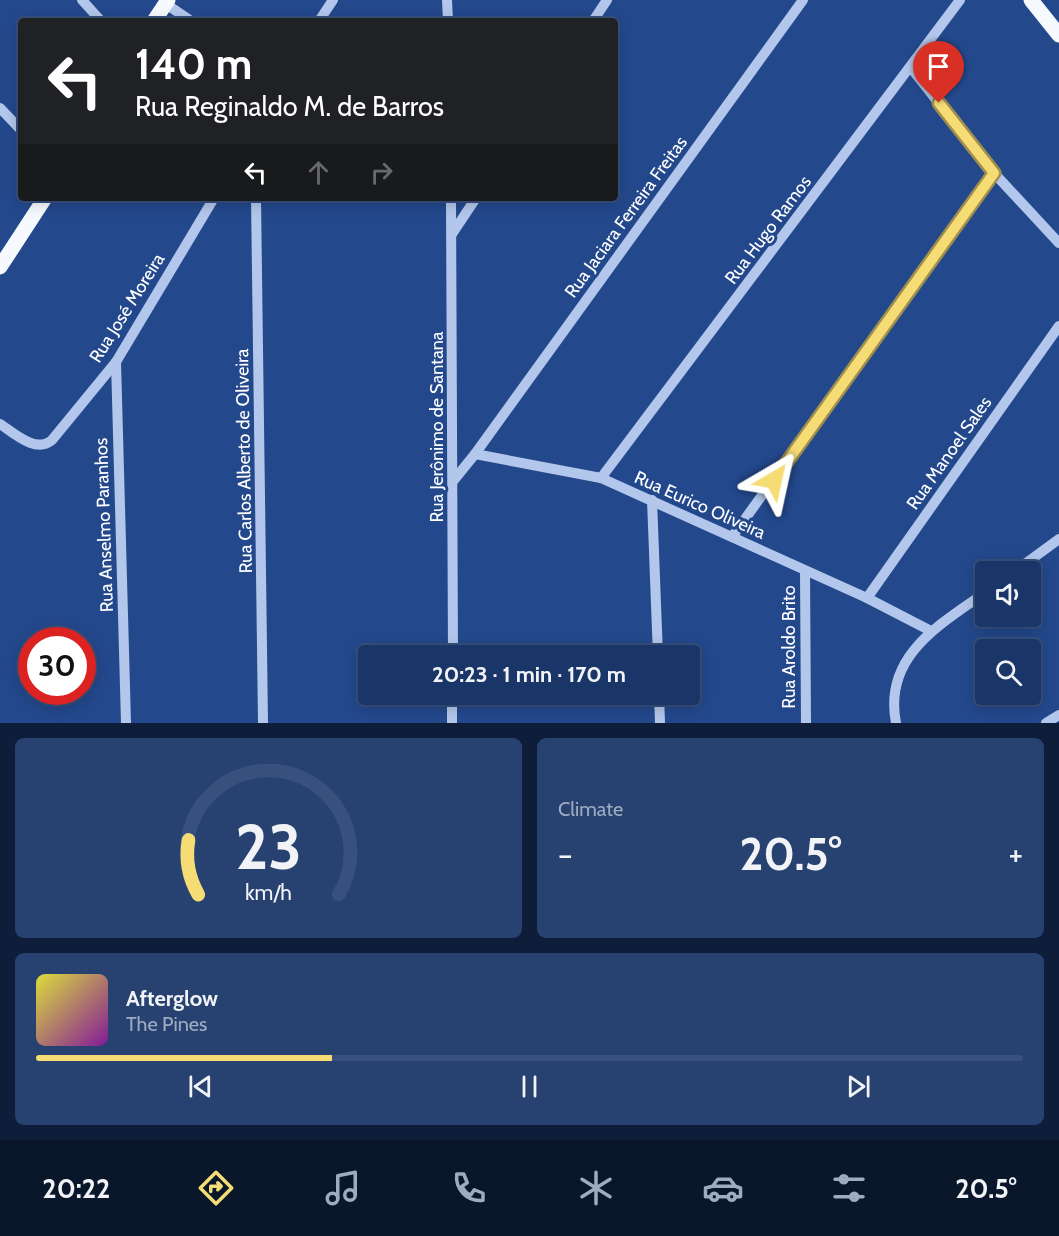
<!DOCTYPE html>
<html lang="en">
<head>
<meta charset="utf-8">
<style>
	body { margin:0; font-family:Cabin,sans-serif; background:#274171; color:#f1f3f6; height:100vh; display:flex; flex-direction:column; font-size:22px; white-space:nowrap }
	* { box-sizing:border-box; margin:0 }
	p { font-size:20px; color:#9fabc0 }
	.icon { flex:none; width:33px; height:33px; fill:none; stroke:currentColor; stroke-width:2; stroke-linecap:round; stroke-linejoin:round }
	.map { position:relative; height:723px; overflow:hidden }
	.sheet { display:flex; flex-direction:column; gap:15px; padding:15px; background:#0e1e3a; flex:1 }
	.sheet>* { flex:none }
	.top-card { position:absolute; left:18px; top:18px; width:600px; height:183px; border-radius:6px; box-shadow:0 3px 15px #0003,0 0 0 2px #38507d; background:#202124; color:#fff; overflow:hidden }
	.buttons { position:absolute; left:975px; top:561px; display:grid; gap:12px }
	.buttons a { display:grid; place-items:center; width:66px; height:66px; border-radius:6px; background:#1a3669; box-shadow:0 3px 15px #0003,0 0 0 2px #38507d; font-size:30px }
	.speed { position:absolute; left:18px; top:627px; display:flex; gap:12px; font-size:30px; font-weight:700; text-align:center }
	.speed>* { display:grid; place-content:center; width:78px; height:78px; border-radius:50%; background:#1a3669; box-shadow:0 3px 15px #0003,0 0 0 2px #38507d; line-height:1 }
	.speed .limit { border:9px solid #d22; background:#fff; color:#111 }
	.pin { position:absolute; display:grid; place-items:center; width:51px; height:51px; color:#fff; margin:-62px -26px; border-radius:50% 50% 50% 0; rotate:-45deg; box-shadow:0 0 6px #0007 }
	.pin .icon { rotate:45deg }
	.me { position:absolute; width:66px; margin:-33px; rotate:36deg; stroke-linejoin:round; filter:drop-shadow(0 0 4px #0008) }
	.turn { display:flex; align-items:center; gap:21px; height:126px; padding:0 18px; font-size:27px }
	.turn .icon { width:78px; height:78px; stroke-width:2.5 }
	.turn b { display:block; font-size:42px; line-height:51px }
	.lanes { display:flex; align-items:center; height:57px; padding:0 18px; background:#0003; justify-content:center; gap:30px; direction:ltr }
	.lanes .off { opacity:.35 }
	.big { font-size:45px; font-weight:700; line-height:1.1 }
	.sheet .card { flex:1; display:flex; flex-direction:column; justify-content:center; gap:9px; min-width:0; padding:0 21px; border-radius:9px; background:#274171 }
	.sheet .dial { align-items:center; gap:0 }
	.dial svg { height:156px; overflow:visible; fill:none; stroke:#38507d; stroke-width:7; stroke-linecap:round; text-anchor:middle }
	.dial text { fill:#f1f3f6; stroke:none }
	.song { display:flex; align-items:center; gap:18px }
	.cover { width:72px; height:72px; border-radius:9px; background:linear-gradient(135deg,hsl(60 70% 55%),hsl(290 70% 35%)) }
	.played { height:6px; border-radius:3px; background:linear-gradient(90deg,#f6dc75 30%,#38507d 30%) }
	.keys { display:flex; justify-content:space-around; direction:ltr }
	.heat { display:flex; justify-content:space-between; align-items:center; font-size:33px; direction:ltr }
	.sheet .tiles { flex:1; display:grid; gap:15px; grid-template-columns:1fr 1fr }
	.card:last-child { grid-column:span 2 }
	.trip { position:absolute; left:358px; top:645px; width:342px; height:60px; border-radius:6px; background:#1a3669; box-shadow:0 3px 15px #0003,0 0 0 2px #38507d; font-weight:700; line-height:60px; text-align:center }
	.dock { display:flex; height:96px; justify-content:space-around; align-items:center; background:#0a162a; color:#9fabc0 }
	.dock .icon { width:42px; height:42px }
	.dock .current { color:#f6dc75 }
	.dock b { font-size:27px; color:#f1f3f6 }
	.map>svg:first-child { display:block }
	.lines { fill:none; stroke-linecap:round; stroke-linejoin:round }
	.minor { stroke:#b2c7eb; stroke-width:10 }
	.major { stroke:#f6f9fe; stroke-width:15 }
	.route-casing { stroke:#a08f4c; stroke-width:15 }
	.route { stroke:#f6dc75; stroke-width:10 }
	.labels { text-anchor:middle; dominant-baseline:central; stroke-width:6; stroke-linejoin:round; paint-order:stroke }
	.street-label { font-size:18px; fill:#fff; stroke:#23488c }
</style>
</head>
<body>
<div class="map">
<svg width="1059" height="723" viewBox="0 0 1059 723">
	<rect width="100%" height="100%" fill="#23488c"/>
	<g class="lines">
		<g class="minor">
			<polyline points="82,0 101,21"/>
			<polyline points="447,0 448,21"/>
			<polyline points="166,4 191,21"/>
			<polyline points="319,21 333,0"/>
			<polyline points="593,21 607,0"/>
			<polyline points="911,68 994,173 1059,243"/>
			<polyline points="0,108 21,130"/>
			<polyline points="256,198 263,723"/>
			<polyline points="451,198 453,656"/>
			<polyline points="452,234 476,198"/>
			<polyline points="116,362 126,723"/>
			<path d="M0 424C14 433 36 454 52 440L116 362 214 198"/>
			<polyline points="475,454 803,0"/>
			<polyline points="601,478 960,0"/>
			<polyline points="454,480 475,454 601,478 867,598 931,631"/>
			<polyline points="652,500 658,656"/>
			<polyline points="732,537 994,173"/>
			<polyline points="805,571 806,723"/>
			<polyline points="1014,572 1059,539"/>
			<polyline points="867,598 1059,326"/>
			<polyline points="659,694 660,723"/>
			<polyline points="452,723 452,694"/>
			<path d="M896 723C883 656 939 625 986 592"/>
			<polyline points="1046,723 1059,715"/>
		</g>
		<g class="major">
			<polyline points="1031,0 1059,35"/>
			<polyline points="154,21 168,0"/>
			<polyline points="0,267 45,198"/>
		</g>
	</g>
	<g class="lines">
		<defs>
			<polyline id="route" points="774,480 994,173 939,103"/>
		</defs>
		<use href="#route" class="route-casing"/>
		<use href="#route" class="route"/>
	</g>
	<g class="labels">
		<g class="street-label">
			<text transform="translate(626 217) rotate(-54)">Rua Jaciara Ferreira Freitas</text>
			<text transform="translate(768 230) rotate(-53)">Rua Hugo Ramos</text>
			<text transform="translate(127 308) rotate(-58)">Rua José Moreira</text>
			<text transform="translate(437 427) rotate(-90)">Rua Jerônimo de Santana</text>
			<text transform="translate(949 453) rotate(-55)">Rua Manoel Sales</text>
			<text transform="translate(244 461) rotate(-91)">Rua Carlos Alberto de Oliveira</text>
			<text transform="translate(700 505) rotate(24)">Rua Eurico Oliveira</text>
			<text transform="translate(104 525) rotate(-92)">Rua Anselmo Paranhos</text>
			<text transform="translate(789 647) rotate(-90)">Rua Aroldo Brito</text>
		</g>
	</g>
</svg>
<div class="buttons">
<a><svg class="icon" aria-label="sound" viewBox="0 0 24 24"><path d="M4 9h4l5-4v14l-5-4H4zM17 9q2 3 0 6"/></svg></a>
<a><svg class="icon" aria-label="search" viewBox="0 0 24 24"><circle cx="10" cy="10" r="6"/><path d="M15 15l6 6"/></svg></a>
</div>
<div class="speed"><div class="limit">30</div></div>
<div class="pin" style="left:939px;top:103px;background:#d93025"><svg class="icon" aria-label="arrive" viewBox="0 0 24 24"><path d="M6 21V4h12l-3 4 3 4H6"/></svg></div>
<svg class="me" style="left:774px;top:480px" viewBox="-20 -20 40 40"><path d="M0-17L14 15 0 8-14 15z" fill="#f6dc75" stroke="#fff" stroke-width="4"/></svg>
<div class="trip">20:23 · 1 min · 170 m</div>
<div class="top-card">
<div class="turn"><svg class="icon" aria-label="left" viewBox="0 0 24 24"><path d="M17 20v-9H6M10 6l-5 5 5 5"/></svg><div><b>140 m</b>Rua Reginaldo M. de Barros</div></div>
<div class="lanes"><svg class="icon" aria-label="left" viewBox="0 0 24 24"><path d="M17 20v-9H6M10 6l-5 5 5 5"/></svg><svg class="icon off" aria-label="ahead" viewBox="0 0 24 24"><path d="M12 20V5M6 11l6-6 6 6"/></svg><svg class="icon off" aria-label="right" viewBox="0 0 24 24"><path d="M7 20v-9h11M14 6l5 5-5 5"/></svg></div>
</div>
</div>
<section class="sheet">
<div class="tiles">
<div class="card dial"><svg viewBox="0 0 100 80">
<path d="M14 69A42 42 0 1 1 86 69"/>
<path d="M14 69A42 42 0 0 1 9 41" stroke="#f6dc75"/>
<text x="50" y="56" font-size="32" font-weight="700">23</text>
<text x="50" y="72" font-size="11">km/h</text>
</svg></div>
<div class="card"><p>Climate</p>
<div class="heat"><a>−</a><b class="big">20.5°</b><a>+</a></div>
</div>
<div class="card">
<div class="song"><i class="cover"></i><div><b>Afterglow</b><p>The Pines</p></div></div>
<div class="played"></div>
<div class="keys"><svg class="icon" aria-label="previous" viewBox="0 0 24 24"><path d="M18 5L8 12l10 7zM5 5v14"/></svg><svg class="icon" aria-label="pause" viewBox="0 0 24 24"><path d="M8 5v14M16 5v14"/></svg><svg class="icon" aria-label="next" viewBox="0 0 24 24"><path d="M6 5l10 7-10 7zM19 5v14"/></svg></div>
</div>
</div>
</section>
<nav class="dock">
<b>20:22</b>
<svg class="icon current" aria-label="directions" viewBox="0 0 24 24"><path d="M12 3l9 9-9 9-9-9zM9 14v-3h6M13 9l2 2-2 2"/></svg>
<svg class="icon" aria-label="music" viewBox="0 0 24 24"><path d="M9 18V5l10-2v13"/><circle cx="6" cy="18" r="3"/><circle cx="16" cy="16" r="3"/></svg>
<svg class="icon" aria-label="phone" viewBox="0 0 24 24"><path d="M5 4h4l2 5-3 2q2 4 5 5l2-3 5 2v4C11 20 4 13 5 4z"/></svg>
<svg class="icon" aria-label="climate" viewBox="0 0 24 24"><path d="M12 3v18M4 7l16 10M4 17L20 7"/></svg>
<svg class="icon" aria-label="car" viewBox="0 0 24 24"><path d="M5 17H2v-5l4-1 3-4h7l3 4 3 1v5h-3M9 17h6M6 11h13"/><circle cx="7" cy="17" r="2"/><circle cx="17" cy="17" r="2"/></svg>
<svg class="icon" aria-label="filters" viewBox="0 0 24 24"><path d="M4 7h16M4 17h16"/><circle cx="9" cy="7" r="2"/><circle cx="15" cy="17" r="2"/></svg>
<b>20.5°</b>
</nav>
</body>
</html>
